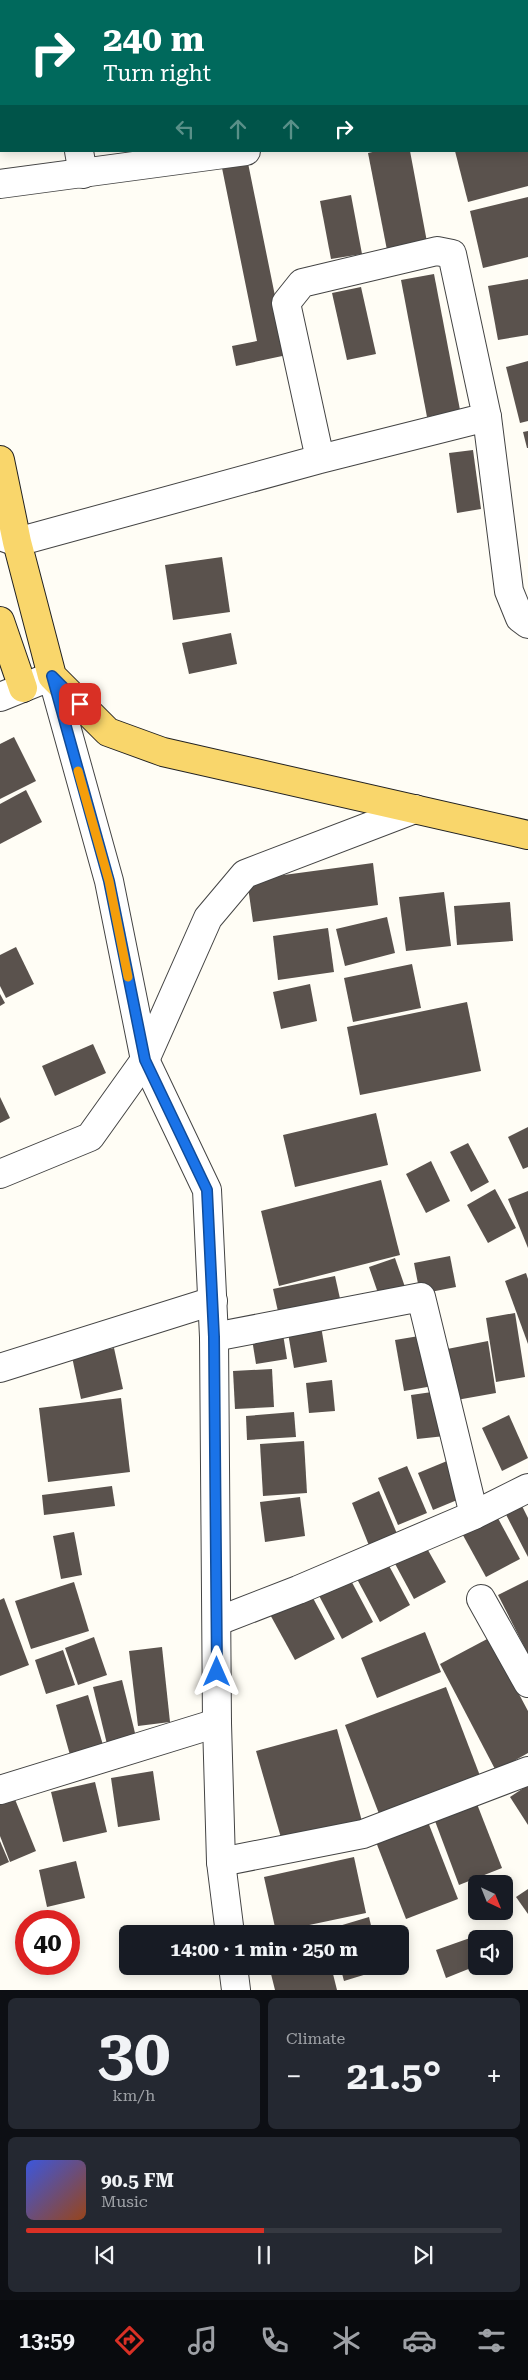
<!DOCTYPE html>
<html lang="en">
<head>
<meta charset="utf-8">
<style>
	body { margin:0; font-family:"Roboto Serif",serif; background:#242831; color:#f1f3f6; height:100vh; display:flex; flex-direction:column; font-size:19px; white-space:nowrap }
	* { box-sizing:border-box; margin:0 }
	p { font-size:16px; color:#9ea1a6 }
	.icon { flex:none; width:28px; height:28px; fill:none; stroke:currentColor; stroke-width:2; stroke-linecap:round; stroke-linejoin:round }
	.map { position:relative; height:1990px; overflow:hidden }
	.drawer { display:flex; flex-direction:column; gap:8px; padding:8px; background:#0d0f14; flex:1 }
	.drawer>* { flex:none }
	.banner { position:absolute; left:0px; top:0px; width:529px; height:152px; box-shadow:0 2px 12px #0003; background:#00695c; color:#fff; overflow:hidden }
	.needle { width:32px; rotate:137deg }
	.controls { position:absolute; left:468px; top:1875px; display:grid; gap:10px }
	.controls a { display:grid; place-items:center; width:45px; height:45px; border-radius:8px; background:#171b24; box-shadow:0 2px 12px #0003; font-size:25px }
	.speed { position:absolute; left:15px; top:1910px; display:flex; gap:10px; font-size:25px; font-weight:700; text-align:center }
	.speed>* { display:grid; place-content:center; width:65px; height:65px; border-radius:50%; background:#171b24; box-shadow:0 2px 12px #0003; line-height:1 }
	.speed .limit { border:8px solid #d22; background:#fff; color:#111 }
	.pin { position:absolute; display:grid; place-items:center; width:42px; height:42px; color:#fff; margin:-21px; border-radius:10px; box-shadow:0 2px 8px #0006 }
	.me { position:absolute; width:55px; margin:-28px; rotate:0deg; stroke-linejoin:round; filter:drop-shadow(0 0 4px #0008) }
	.turn { display:flex; align-items:center; gap:18px; height:105px; padding:0 20px; font-size:22px }
	.turn .icon { width:65px; height:65px; stroke-width:2.5 }
	.turn b { display:block; font-size:35px; line-height:42px }
	.lanes { display:flex; align-items:center; height:48px; padding:0 20px; background:#0003; justify-content:center; gap:25px; direction:ltr }
	.lanes .off { opacity:.35 }
	.big { font-size:38px; font-weight:700; line-height:1.1 }
	.drawer .card { flex:1; display:flex; flex-direction:column; justify-content:center; gap:8px; min-width:0; padding:0 18px; border-radius:8px; background:#242831 }
	.drawer .dial { align-items:center; gap:0 }
	.dial b { font-size:65px; line-height:1 }
	.song { display:flex; align-items:center; gap:15px }
	.cover { width:60px; height:60px; border-radius:8px; background:linear-gradient(135deg,hsl(230 70% 55%),hsl(20 70% 35%)) }
	.played { height:5px; border-radius:2px; background:linear-gradient(90deg,#d93025 50%,#363941 50%) }
	.keys { display:flex; justify-content:space-around; direction:ltr }
	.heat { display:flex; justify-content:space-between; align-items:center; font-size:28px; direction:ltr }
	.drawer .tiles { flex:1; display:grid; gap:8px; grid-template-columns:1fr 1fr }
	.card:last-child { grid-column:span 2 }
	.trip { position:absolute; left:119px; top:1925px; width:290px; height:50px; border-radius:8px; background:#171b24; box-shadow:0 2px 12px #0003; font-weight:700; line-height:50px; text-align:center }
	.menu { display:flex; height:80px; justify-content:space-around; align-items:center; background:#090b0e; color:#9ea1a6 }
	.menu .icon { width:35px; height:35px }
	.menu .selected { color:#d93025 }
	.menu b { font-size:22px; color:#f1f3f6 }
	.map>svg:first-child { display:block }
	.building { fill:#5a524d }
	.lines { fill:none; stroke-linecap:round; stroke-linejoin:round }
	.minor-casing { stroke:#444; stroke-width:30 }
	.major-casing { stroke:#222; stroke-width:30 }
	.minor { stroke:#fff; stroke-width:28 }
	.major { stroke:#f9d66b; stroke-width:28 }
	.route-casing { stroke:#114b97; stroke-width:12 }
	.route { stroke:#1a73e8; stroke-width:9 }
	.slow { stroke:#f59e0b; stroke-width:9 }
</style>
</head>
<body>
<div class="map">
<svg width="528" height="1990" viewBox="0 0 528 1990">
	<rect width="100%" height="100%" fill="#fffdf5"/>
	<g class="building">
		<polygon points="377,151 410,151 427,242 387,250 368,153"/>
		<polygon points="455,151 528,151 528,186 468,202"/>
		<polygon points="248,163 287,355 236,366 232,346 257,341 222,168"/>
		<polygon points="351,195 362,254 331,259 320,201"/>
		<polygon points="528,197 528,257 483,268 470,211"/>
		<polygon points="434,274 460,410 427,417 401,280"/>
		<polygon points="528,279 528,335 498,340 488,286"/>
		<polygon points="361,287 376,354 347,360 332,293"/>
		<polygon points="528,361 528,421 520,423 506,367"/>
		<polygon points="528,431 528,448 527,448 523,432"/>
		<polygon points="473,450 481,509 457,513 449,453"/>
		<polygon points="222,557 230,612 173,620 165,565"/>
		<polygon points="231,633 237,664 189,674 182,643"/>
		<polygon points="14,737 36,781 0,799 0,744"/>
		<polygon points="26,790 42,822 0,844 0,804"/>
		<polygon points="373,863 378,905 253,922 247,880"/>
		<polygon points="444,892 451,946 406,951 399,897"/>
		<polygon points="510,902 513,941 457,945 454,906"/>
		<polygon points="387,917 395,953 345,966 336,929"/>
		<polygon points="328,928 334,972 278,980 273,936"/>
		<polygon points="16,947 34,984 6,998 0,986 0,955"/>
		<polygon points="412,964 421,1008 353,1022 344,978"/>
		<polygon points="310,984 317,1021 281,1029 273,992"/>
		<polygon points="0,994 5,1003 0,1006"/>
		<polygon points="467,1002 481,1071 360,1095 347,1027"/>
		<polygon points="93,1044 106,1073 55,1096 42,1066"/>
		<polygon points="0,1097 10,1118 0,1123"/>
		<polygon points="376,1113 388,1165 295,1187 283,1135"/>
		<polygon points="528,1127 528,1167 523,1169 508,1137"/>
		<polygon points="468,1143 489,1182 471,1192 450,1152"/>
		<polygon points="431,1161 450,1201 426,1213 406,1174"/>
		<polygon points="381,1180 400,1255 279,1286 261,1211"/>
		<polygon points="495,1189 516,1228 488,1243 467,1205"/>
		<polygon points="528,1191 528,1248 508,1199"/>
		<polygon points="450,1256 456,1287 420,1294 414,1263"/>
		<polygon points="395,1258 405,1287 379,1296 369,1267"/>
		<polygon points="526,1273 528,1279 528,1344 505,1281"/>
		<polygon points="335,1276 341,1303 279,1316 273,1289"/>
		<polygon points="515,1313 525,1377 496,1382 486,1318"/>
		<polygon points="321,1326 327,1362 294,1368 288,1333"/>
		<polygon points="282,1328 287,1359 256,1364 251,1333"/>
		<polygon points="425,1335 433,1386 404,1391 395,1340"/>
		<polygon points="488,1341 496,1393 451,1401 442,1350"/>
		<polygon points="114,1348 123,1389 81,1399 72,1357"/>
		<polygon points="272,1369 274,1407 235,1409 233,1371"/>
		<polygon points="332,1380 335,1411 309,1413 306,1383"/>
		<polygon points="439,1391 445,1436 417,1439 411,1395"/>
		<polygon points="121,1398 130,1472 48,1482 39,1408"/>
		<polygon points="294,1412 296,1437 247,1440 246,1416"/>
		<polygon points="509,1415 528,1458 502,1471 482,1428"/>
		<polygon points="304,1441 307,1493 263,1496 260,1444"/>
		<polygon points="447,1461 462,1498 433,1510 418,1473"/>
		<polygon points="407,1466 427,1513 398,1525 378,1478"/>
		<polygon points="112,1486 115,1506 44,1515 42,1495"/>
		<polygon points="379,1491 398,1536 370,1548 352,1503"/>
		<polygon points="517,1496 528,1518 528,1557 501,1505"/>
		<polygon points="300,1497 305,1536 265,1542 260,1502"/>
		<polygon points="493,1509 520,1559 486,1577 459,1528"/>
		<polygon points="74,1532 82,1575 61,1579 53,1536"/>
		<polygon points="424,1543 446,1582 414,1599 393,1560"/>
		<polygon points="387,1562 410,1605 380,1622 357,1579"/>
		<polygon points="347,1573 373,1622 342,1639 316,1590"/>
		<polygon points="528,1580 528,1654 498,1595"/>
		<polygon points="74,1582 89,1631 31,1649 15,1601"/>
		<polygon points="307,1587 335,1639 295,1660 267,1609"/>
		<polygon points="4,1598 29,1665 0,1676 0,1600"/>
		<polygon points="425,1632 441,1672 377,1698 361,1658"/>
		<polygon points="94,1637 107,1675 78,1685 65,1648"/>
		<polygon points="489,1638 528,1711 528,1753 496,1771 440,1664"/>
		<polygon points="162,1647 170,1722 138,1726 129,1651"/>
		<polygon points="63,1650 75,1685 46,1694 35,1660"/>
		<polygon points="122,1680 136,1737 107,1744 93,1687"/>
		<polygon points="446,1687 482,1781 381,1819 345,1725"/>
		<polygon points="88,1695 103,1745 70,1755 56,1705"/>
		<polygon points="337,1729 363,1825 284,1848 256,1751"/>
		<polygon points="153,1771 160,1820 118,1827 111,1778"/>
		<polygon points="95,1782 107,1832 63,1842 51,1792"/>
		<polygon points="528,1785 528,1825 510,1797"/>
		<polygon points="14,1797 36,1851 10,1862 0,1836 0,1803"/>
		<polygon points="477,1804 502,1868 459,1885 435,1821"/>
		<polygon points="428,1822 458,1899 406,1919 376,1842"/>
		<polygon points="0,1841 9,1862 0,1866"/>
		<polygon points="354,1857 366,1913 276,1932 264,1877"/>
		<polygon points="76,1861 85,1898 47,1907 39,1870"/>
		<polygon points="528,1889 528,1914 516,1897"/>
		<polygon points="369,1917 373,1934 331,1934 329,1929"/>
		<polygon points="470,1938 476,1953 476,1966 446,1978 436,1950"/>
		<polygon points="269,1966 331,1966 337,1990 275,1990"/>
		<polygon points="340,1966 382,1966 383,1969 344,1981"/>
	</g>
	<g class="lines">
		<defs>
			<g id="minor">
				<polyline points="57,0 57,1"/>
				<polyline points="203,0 203,1"/>
				<polyline points="335,0 335,1"/>
				<polyline points="473,0 474,1"/>
				<polyline points="79,151 83,174"/>
				<polyline points="0,184 246,151"/>
				<polyline points="487,417 509,591 520,618 528,624"/>
				<polyline points="0,536 17,542 320,459 487,417 452,254 437,251 302,283 286,303 320,459"/>
				<polyline points="0,697 52,676 109,881 145,1060 207,1190 214,1337 217,1723 221,1862 230,1934"/>
				<polyline points="0,1174 90,1137 145,1060 208,918 245,874 415,809"/>
				<polyline points="214,1337 421,1297 474,1515"/>
				<polyline points="0,1368 213,1301"/>
				<polyline points="481,1599 528,1683"/>
				<polyline points="218,1621 298,1590 474,1515 528,1488"/>
				<polyline points="0,1790 217,1723"/>
				<polyline points="221,1862 363,1834 528,1771"/>
				<polyline points="233,1966 236,1990"/>
			</g>
			<g id="major">
				<polyline points="0,460 17,542 52,676 108,732 163,752 528,835"/>
				<polyline points="0,621 23,688"/>
			</g>
		</defs>
		<use href="#minor" class="minor-casing"/>
		<use href="#major" class="major-casing"/>
		<use href="#minor" class="minor"/>
		<use href="#major" class="major"/>
	</g>
	<g class="lines">
		<defs>
			<polyline id="route" points="80,704 52,676 109,881 145,1060 207,1190 214,1337 217,1672"/>
		</defs>
		<use href="#route" class="route-casing"/>
		<use href="#route" class="route"/>
		<polyline class="slow" points="78,771 109,881 128,977"/>
	</g>
</svg>
<div class="controls">
<a><svg class="needle" viewBox="-14 -14 28 28"><path d="M0-13l5 13h-10z" fill="#e53935"/><path d="M0 13l5-13h-10z" fill="#9ea1a6"/></svg></a>
<a><svg class="icon" aria-label="sound" viewBox="0 0 24 24"><path d="M4 9h4l5-4v14l-5-4H4zM17 9q2 3 0 6"/></svg></a>
</div>
<div class="speed"><div class="limit">40</div></div>
<div class="pin" style="left:80px;top:704px;background:#d93025"><svg class="icon" aria-label="arrive" viewBox="0 0 24 24"><path d="M6 21V4h12l-3 4 3 4H6"/></svg></div>
<svg class="me" style="left:217px;top:1672px" viewBox="-20 -20 40 40"><path d="M0-17L14 15 0 8-14 15z" fill="#1a73e8" stroke="#fff" stroke-width="4"/></svg>
<div class="trip">14:00 · 1 min · 250 m</div>
<div class="banner">
<div class="turn"><svg class="icon" aria-label="right" viewBox="0 0 24 24"><path d="M7 20v-9h11M14 6l5 5-5 5"/></svg><div><b>240 m</b>Turn right</div></div>
<div class="lanes"><svg class="icon off" aria-label="left" viewBox="0 0 24 24"><path d="M17 20v-9H6M10 6l-5 5 5 5"/></svg><svg class="icon off" aria-label="ahead" viewBox="0 0 24 24"><path d="M12 20V5M6 11l6-6 6 6"/></svg><svg class="icon off" aria-label="ahead" viewBox="0 0 24 24"><path d="M12 20V5M6 11l6-6 6 6"/></svg><svg class="icon" aria-label="right" viewBox="0 0 24 24"><path d="M7 20v-9h11M14 6l5 5-5 5"/></svg></div>
</div>
</div>
<section class="drawer">
<div class="tiles">
<div class="card dial"><b>30</b><p>km/h</p></div>
<div class="card"><p>Climate</p>
<div class="heat"><a>−</a><b class="big">21.5°</b><a>+</a></div>
</div>
<div class="card">
<div class="song"><i class="cover"></i><div><b>90.5 FM</b><p>Music</p></div></div>
<div class="played"></div>
<div class="keys"><svg class="icon" aria-label="previous" viewBox="0 0 24 24"><path d="M18 5L8 12l10 7zM5 5v14"/></svg><svg class="icon" aria-label="pause" viewBox="0 0 24 24"><path d="M8 5v14M16 5v14"/></svg><svg class="icon" aria-label="next" viewBox="0 0 24 24"><path d="M6 5l10 7-10 7zM19 5v14"/></svg></div>
</div>
</div>
</section>
<nav class="menu">
<b>13:59</b>
<svg class="icon selected" aria-label="directions" viewBox="0 0 24 24"><path d="M12 3l9 9-9 9-9-9zM9 14v-3h6M13 9l2 2-2 2"/></svg>
<svg class="icon" aria-label="music" viewBox="0 0 24 24"><path d="M9 18V5l10-2v13"/><circle cx="6" cy="18" r="3"/><circle cx="16" cy="16" r="3"/></svg>
<svg class="icon" aria-label="phone" viewBox="0 0 24 24"><path d="M5 4h4l2 5-3 2q2 4 5 5l2-3 5 2v4C11 20 4 13 5 4z"/></svg>
<svg class="icon" aria-label="climate" viewBox="0 0 24 24"><path d="M12 3v18M4 7l16 10M4 17L20 7"/></svg>
<svg class="icon" aria-label="car" viewBox="0 0 24 24"><path d="M5 17H2v-5l4-1 3-4h7l3 4 3 1v5h-3M9 17h6M6 11h13"/><circle cx="7" cy="17" r="2"/><circle cx="17" cy="17" r="2"/></svg>
<svg class="icon" aria-label="filters" viewBox="0 0 24 24"><path d="M4 7h16M4 17h16"/><circle cx="9" cy="7" r="2"/><circle cx="15" cy="17" r="2"/></svg>
</nav>
</body>
</html>
